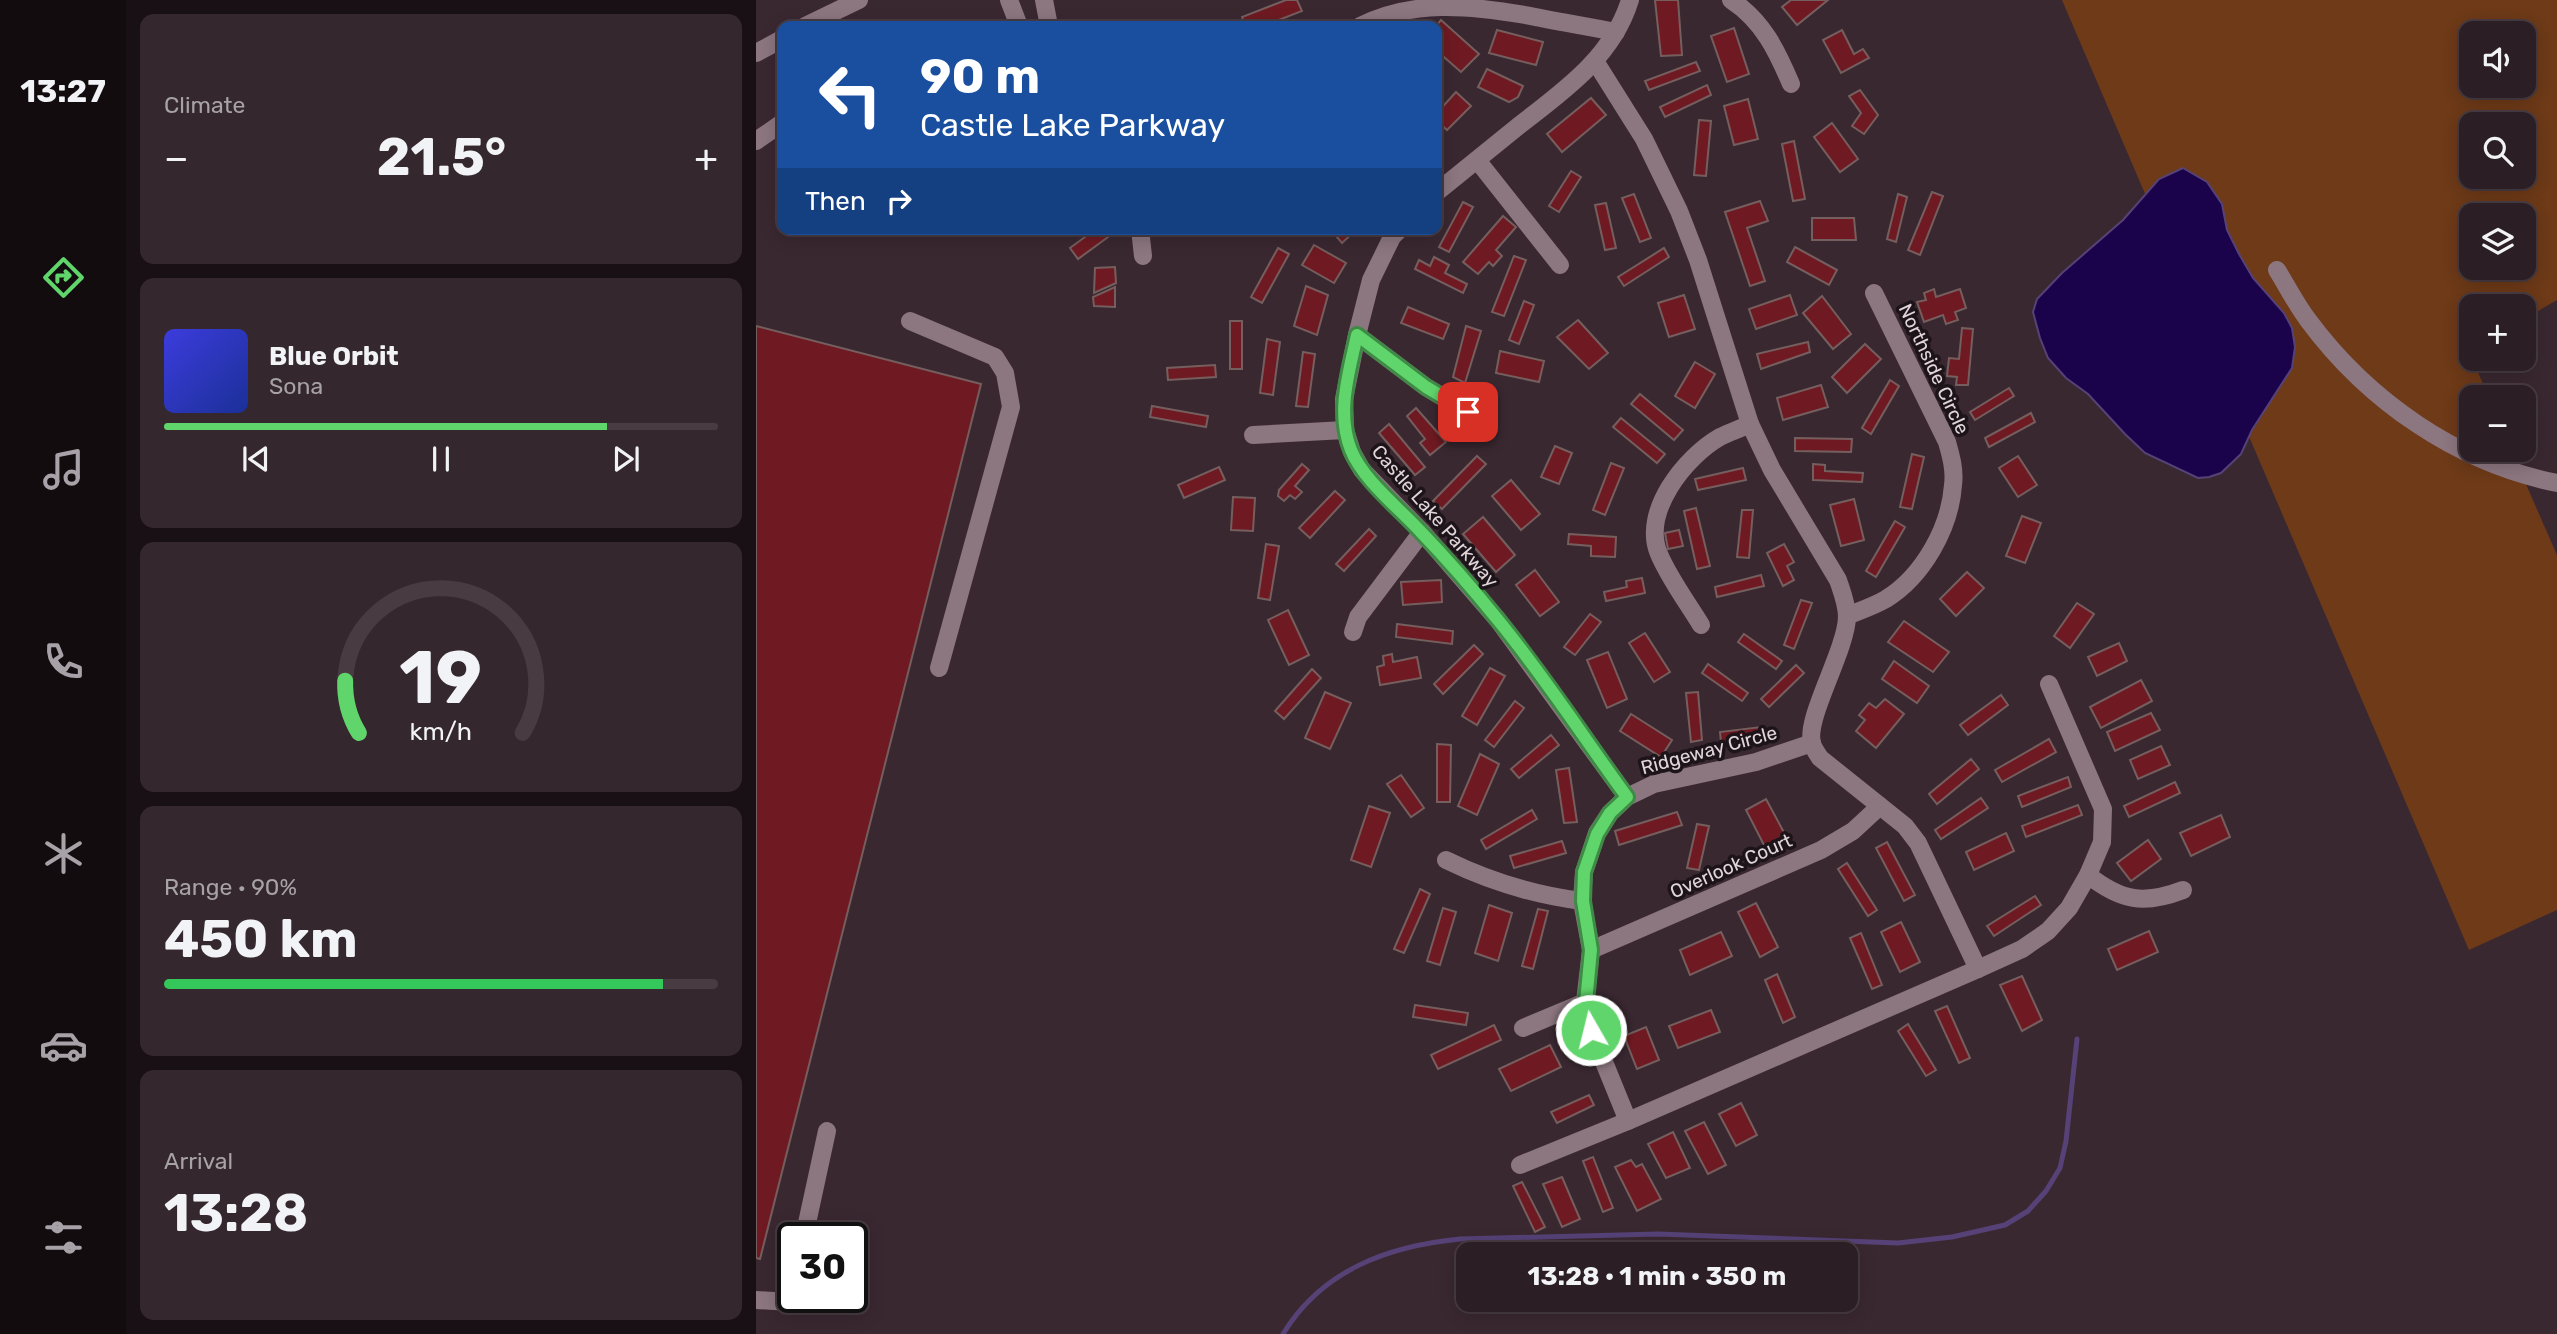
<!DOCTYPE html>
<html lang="en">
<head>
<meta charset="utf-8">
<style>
	body { margin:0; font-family:Rubik,sans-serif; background:#34272d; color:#f1f3f6; height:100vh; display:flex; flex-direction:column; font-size:26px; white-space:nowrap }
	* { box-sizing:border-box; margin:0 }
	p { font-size:23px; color:#a6a2a7 }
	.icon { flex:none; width:38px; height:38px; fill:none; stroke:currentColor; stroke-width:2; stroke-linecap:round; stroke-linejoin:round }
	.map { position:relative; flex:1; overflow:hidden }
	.drawer { display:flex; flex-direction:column; gap:14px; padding:14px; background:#181014; width:630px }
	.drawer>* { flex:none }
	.guide { position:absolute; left:21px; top:21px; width:665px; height:214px; border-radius:14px; box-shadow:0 4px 18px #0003,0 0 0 2px #483c42; background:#1a4fa0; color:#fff; overflow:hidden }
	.controls { position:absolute; left:1703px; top:21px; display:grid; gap:14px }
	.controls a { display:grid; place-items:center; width:77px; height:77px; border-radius:14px; background:#2c1e25; box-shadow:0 4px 18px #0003,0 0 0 2px #483c42; font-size:35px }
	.speed { position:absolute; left:21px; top:1222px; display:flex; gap:14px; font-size:35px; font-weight:700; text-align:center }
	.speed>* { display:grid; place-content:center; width:91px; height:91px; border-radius:50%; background:#2c1e25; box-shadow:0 4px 18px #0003,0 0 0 2px #483c42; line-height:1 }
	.speed .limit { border:4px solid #111; border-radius:10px; background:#fff; color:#111 }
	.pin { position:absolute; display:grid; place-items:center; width:60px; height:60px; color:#fff; margin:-30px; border-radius:14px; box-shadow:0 4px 10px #0006 }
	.me { position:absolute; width:77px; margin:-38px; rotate:352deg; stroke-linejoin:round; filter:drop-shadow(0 0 5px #0008) }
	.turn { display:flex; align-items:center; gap:24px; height:147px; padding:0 28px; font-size:32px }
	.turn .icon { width:91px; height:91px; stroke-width:2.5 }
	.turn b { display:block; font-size:49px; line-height:60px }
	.then { display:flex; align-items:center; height:66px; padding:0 28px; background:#0003; gap:14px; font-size:26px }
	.big { font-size:52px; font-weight:700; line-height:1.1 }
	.drawer .card { flex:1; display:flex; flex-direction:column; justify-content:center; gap:10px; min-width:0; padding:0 24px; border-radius:14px; background:#34272d }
	.drawer .dial { align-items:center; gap:0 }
	.dial svg { height:182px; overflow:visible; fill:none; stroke:#483c42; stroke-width:7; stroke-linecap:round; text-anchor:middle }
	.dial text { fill:#f1f3f6; stroke:none }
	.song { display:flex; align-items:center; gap:21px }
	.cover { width:84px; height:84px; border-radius:10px; background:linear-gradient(135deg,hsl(240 70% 55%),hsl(230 70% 35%)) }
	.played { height:7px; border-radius:4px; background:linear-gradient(90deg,#60d56b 80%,#483c42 80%) }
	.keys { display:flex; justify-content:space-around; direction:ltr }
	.heat { display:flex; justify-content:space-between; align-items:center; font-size:38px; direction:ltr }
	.charge { height:10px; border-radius:5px; background:linear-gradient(90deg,#34c759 90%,#483c42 0) }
	.trip { position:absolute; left:700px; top:1242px; width:402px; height:70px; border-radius:14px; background:#2c1e25; box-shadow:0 4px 18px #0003,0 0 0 2px #483c42; font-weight:700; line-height:70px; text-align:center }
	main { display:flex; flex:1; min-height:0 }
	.dock { display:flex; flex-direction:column; width:126px; justify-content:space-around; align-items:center; background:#120c0f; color:#a6a2a7 }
	.dock .icon { width:49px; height:49px }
	.dock .on { color:#60d56b }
	.dock b { font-size:32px; color:#f1f3f6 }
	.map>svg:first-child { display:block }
	.green { fill:#6e3a18; fill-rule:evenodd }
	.water { fill:#1b034c; stroke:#564277; stroke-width:2 }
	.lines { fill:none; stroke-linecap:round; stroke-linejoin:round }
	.stream { stroke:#564277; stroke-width:5 }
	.building { fill:#6f1a22; stroke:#755e5e; stroke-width:2 }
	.minor { stroke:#8c7680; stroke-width:18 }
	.route-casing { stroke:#3e8a46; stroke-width:18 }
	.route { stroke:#60d56b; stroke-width:12 }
	.labels { text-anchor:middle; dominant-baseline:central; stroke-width:7; stroke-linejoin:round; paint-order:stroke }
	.street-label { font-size:19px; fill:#e1d5da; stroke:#1c1418 }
</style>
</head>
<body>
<main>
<nav class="dock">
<b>13:27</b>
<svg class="icon on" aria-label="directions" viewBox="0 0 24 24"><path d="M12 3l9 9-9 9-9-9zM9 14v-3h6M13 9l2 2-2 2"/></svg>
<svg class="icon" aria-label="music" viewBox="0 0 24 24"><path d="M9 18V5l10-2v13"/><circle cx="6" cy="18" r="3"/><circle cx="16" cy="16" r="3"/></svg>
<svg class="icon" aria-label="phone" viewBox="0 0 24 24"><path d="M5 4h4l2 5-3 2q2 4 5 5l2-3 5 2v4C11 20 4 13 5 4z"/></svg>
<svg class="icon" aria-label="climate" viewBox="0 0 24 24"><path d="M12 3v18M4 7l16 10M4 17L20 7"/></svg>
<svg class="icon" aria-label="car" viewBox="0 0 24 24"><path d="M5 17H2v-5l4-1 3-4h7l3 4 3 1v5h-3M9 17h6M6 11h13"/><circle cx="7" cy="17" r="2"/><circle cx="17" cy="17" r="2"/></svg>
<svg class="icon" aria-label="filters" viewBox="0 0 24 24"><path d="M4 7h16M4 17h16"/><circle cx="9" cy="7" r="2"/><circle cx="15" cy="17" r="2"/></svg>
</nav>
<section class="drawer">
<div class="card"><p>Climate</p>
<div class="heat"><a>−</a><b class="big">21.5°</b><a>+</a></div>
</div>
<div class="card">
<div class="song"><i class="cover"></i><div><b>Blue Orbit</b><p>Sona</p></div></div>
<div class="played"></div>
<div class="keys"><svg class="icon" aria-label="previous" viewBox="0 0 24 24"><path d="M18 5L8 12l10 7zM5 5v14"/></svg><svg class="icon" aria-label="pause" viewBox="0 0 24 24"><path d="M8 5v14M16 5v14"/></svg><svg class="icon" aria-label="next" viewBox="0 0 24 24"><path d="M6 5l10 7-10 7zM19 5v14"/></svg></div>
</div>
<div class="card dial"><svg viewBox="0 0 100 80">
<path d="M14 69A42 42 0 1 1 86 69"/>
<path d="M14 69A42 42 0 0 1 8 46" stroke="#60d56b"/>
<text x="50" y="56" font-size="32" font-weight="700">19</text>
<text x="50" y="72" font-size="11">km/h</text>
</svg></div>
<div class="card"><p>Range · 90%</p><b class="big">450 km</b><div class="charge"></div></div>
<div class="card"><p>Arrival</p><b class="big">13:28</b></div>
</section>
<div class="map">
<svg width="1801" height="1334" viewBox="0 0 1801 1334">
	<rect width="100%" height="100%" fill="#3a2831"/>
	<path class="green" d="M1306 0H1801V300L1768 319V306H1715V348L1712 350 1733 397H1715V450H1755L1801 555V910L1713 950ZM1715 33H1768V86H1715ZM1715 124H1768V177H1715ZM1715 215H1768V268H1715Z"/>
	<polygon class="water" points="1427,168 1451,182 1466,204 1471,230 1483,254 1497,278 1528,313 1536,328 1539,347 1536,368 1496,430 1485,454 1465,473 1453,477 1442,478 1389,453 1369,434 1332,394 1310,378 1292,358 1284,338 1277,312 1281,299 1306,273 1367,220 1403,179"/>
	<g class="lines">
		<path class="stream" d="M527 1334C566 1270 632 1246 704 1239L902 1234 1142 1243 1196 1237 1249 1225 1272 1211 1290 1191 1304 1168 1310 1141 1321 1039"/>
	</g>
	<g class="building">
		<polygon points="530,0 541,0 546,11 507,26 489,26 486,17"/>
		<polygon points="899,0 922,0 926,55 905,56"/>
		<polygon points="1035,0 1072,0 1041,25 1026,7"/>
		<polygon points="685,20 723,54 705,72 681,51 680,26"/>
		<polygon points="978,28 993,74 971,82 955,36"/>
		<polygon points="741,30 787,42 780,65 733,53"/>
		<polygon points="1086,30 1098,54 1107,49 1113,58 1085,73 1067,40"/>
		<polygon points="940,62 944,71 893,90 889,81"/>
		<polygon points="731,69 767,86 762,97 753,102 722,87"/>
		<polygon points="951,85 955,95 909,117 904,107"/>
		<polygon points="1104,90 1122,115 1108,134 1096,126 1105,113 1093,96"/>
		<polygon points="700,92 715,106 691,130 681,121 681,113"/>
		<polygon points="835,98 850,115 806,152 791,134"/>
		<polygon points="992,99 1002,139 978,145 968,106"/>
		<polygon points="943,120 955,121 950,176 938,175"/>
		<polygon points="1076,123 1102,159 1084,172 1058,137"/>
		<polygon points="1038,141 1049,199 1037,201 1026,144"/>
		<polygon points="815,171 825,177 803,212 793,206"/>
		<polygon points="1176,192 1187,196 1164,255 1152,250"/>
		<polygon points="878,194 895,238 884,242 866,198"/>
		<polygon points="1142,194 1151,197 1140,242 1131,239"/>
		<polygon points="1004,201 1012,221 991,228 1009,281 994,286 969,212"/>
		<polygon points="707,202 717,207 693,252 683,247"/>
		<polygon points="850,203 860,248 849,250 839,205"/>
		<polygon points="747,216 760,227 740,250 746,256 737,266 733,262 722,274 707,262"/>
		<polygon points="1056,218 1098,218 1100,240 1056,240"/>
		<polygon points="340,229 363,229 322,259 314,248"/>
		<polygon points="574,229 601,229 586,243"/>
		<polygon points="558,245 590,263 578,283 546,265"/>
		<polygon points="1039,247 1081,270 1073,285 1031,262"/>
		<polygon points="522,248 533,254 506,303 495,297"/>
		<polygon points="908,248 913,257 868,286 862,277"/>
		<polygon points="758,256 770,260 748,316 736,312"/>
		<polygon points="678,257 693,265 689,273 711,284 707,293 659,269 663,260 674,266"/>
		<polygon points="359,267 360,283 338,293 339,268"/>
		<polygon points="550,286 572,295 561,335 538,326"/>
		<polygon points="359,287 359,307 338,306 337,297"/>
		<polygon points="1178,289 1180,297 1204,289 1210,308 1199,312 1202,320 1190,324 1187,315 1168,322 1161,302 1170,300 1168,293"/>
		<polygon points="928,295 939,329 913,337 902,303"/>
		<polygon points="1034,295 1041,315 1000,329 993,309"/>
		<polygon points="1066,296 1095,334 1077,349 1047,313"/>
		<polygon points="768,301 778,305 763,344 753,340"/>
		<polygon points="652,307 693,324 687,339 645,323"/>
		<polygon points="822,320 852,353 833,369 801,337"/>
		<rect x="474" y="321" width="12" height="48"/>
		<polygon points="0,326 225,384 4,1259 0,1258"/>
		<polygon points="710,326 725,331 709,383 697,377"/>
		<polygon points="1206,328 1217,329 1212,385 1200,385 1201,377 1191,376 1193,358 1203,359"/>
		<polygon points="511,339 524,342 517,395 504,393"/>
		<polygon points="1052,342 1054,352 1005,369 1001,354"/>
		<polygon points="1109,344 1125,359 1091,393 1076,377"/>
		<polygon points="744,351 788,361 783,382 740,373"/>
		<polygon points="547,352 559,354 552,407 540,406"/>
		<polygon points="939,362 959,374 939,408 919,396"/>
		<polygon points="459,365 460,377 412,380 411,368"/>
		<polygon points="1134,380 1143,386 1115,434 1106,428"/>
		<polygon points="1065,385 1072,407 1027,420 1021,398"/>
		<polygon points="1253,388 1258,396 1219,420 1214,412"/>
		<polygon points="884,394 927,430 918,440 875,404"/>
		<polygon points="396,406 452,416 450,427 394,417"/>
		<polygon points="660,408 690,442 674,455 664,443 669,439 651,416"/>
		<polygon points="1275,413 1279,422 1233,447 1229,438"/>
		<polygon points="865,418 909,454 901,463 857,427"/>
		<polygon points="633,424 669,467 659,475 623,433"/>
		<polygon points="1039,438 1096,439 1095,452 1039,451"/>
		<polygon points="799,446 816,453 803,484 785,477"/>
		<polygon points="1156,454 1168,457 1156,509 1144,507"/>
		<polygon points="721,456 730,464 686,509 677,501"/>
		<polygon points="1262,456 1281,485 1262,497 1243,468"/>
		<polygon points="855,463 868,468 849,515 837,510"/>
		<polygon points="546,464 553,470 539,486 546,492 539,499 534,495 528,501 522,496 523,490"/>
		<polygon points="1057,464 1069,465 1069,471 1107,473 1106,482 1057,480"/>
		<polygon points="463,467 469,480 428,498 422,485"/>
		<polygon points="987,468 990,480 942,490 939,479"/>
		<polygon points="755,480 784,514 765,530 736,496"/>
		<polygon points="579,491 589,500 554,538 543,528"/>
		<polygon points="477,497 499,498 497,531 475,530"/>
		<polygon points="1098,499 1108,540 1085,546 1074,505"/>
		<polygon points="940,508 954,566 941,569 928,511"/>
		<polygon points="986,510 997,510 993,558 981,557"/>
		<polygon points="1266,516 1285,523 1269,563 1250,556"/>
		<polygon points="727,517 759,555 740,572 707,534"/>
		<polygon points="1139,521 1149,527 1120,577 1110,571"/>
		<polygon points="613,529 620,536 588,571 580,564"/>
		<polygon points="923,530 927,546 912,549 909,533"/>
		<polygon points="813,534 860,537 859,557 835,556 835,546 812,544"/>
		<polygon points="510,544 523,546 514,600 502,598"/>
		<polygon points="1028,544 1038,562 1031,566 1038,580 1027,586 1011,553"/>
		<polygon points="779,570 803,602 784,616 760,585"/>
		<polygon points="1211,572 1228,588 1200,616 1184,599"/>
		<polygon points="1005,575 1008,586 961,597 959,587"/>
		<polygon points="886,578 889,593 850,601 848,592 871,587 870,581"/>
		<polygon points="685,580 686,602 647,605 645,582"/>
		<polygon points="1045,600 1056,603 1038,649 1028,645"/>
		<polygon points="1321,603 1338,614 1314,648 1298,636"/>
		<polygon points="532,610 553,655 533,665 512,620"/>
		<polygon points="834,614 845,622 819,655 808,647"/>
		<polygon points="1148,621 1193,652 1177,672 1132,642"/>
		<polygon points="641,624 697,631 696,644 640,637"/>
		<polygon points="889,633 914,672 898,682 873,643"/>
		<polygon points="988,634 1026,661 1020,669 982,642"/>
		<polygon points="1363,643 1371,661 1341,676 1332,657"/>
		<polygon points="718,645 727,654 687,694 678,684"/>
		<polygon points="852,652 871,699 851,708 831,660"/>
		<polygon points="636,654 637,662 661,657 665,678 624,685 621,667 628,665 627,656"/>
		<polygon points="1138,661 1173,686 1161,703 1126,679"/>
		<polygon points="952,664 992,693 986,701 946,673"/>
		<polygon points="1040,665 1048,673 1013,707 1005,699"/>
		<polygon points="734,668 749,676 721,725 706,716"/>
		<polygon points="556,669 565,678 528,719 519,711"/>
		<polygon points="1385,680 1396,701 1345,728 1334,707"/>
		<polygon points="569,692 595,703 574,749 549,738"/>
		<polygon points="942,692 946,740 935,742 930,693"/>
		<polygon points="1245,695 1252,705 1212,735 1204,725"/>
		<polygon points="1129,699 1148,714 1120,748 1100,731 1109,720 1103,715 1113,703 1120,708"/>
		<polygon points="759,701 768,708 738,747 729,740"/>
		<polygon points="1395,713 1404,730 1359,751 1351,732"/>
		<polygon points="875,714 916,740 905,757 864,731"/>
		<polygon points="1005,727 1006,736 965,742 964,732"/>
		<polygon points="795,735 803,745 763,778 755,769"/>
		<polygon points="1293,739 1300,752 1246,782 1239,770"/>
		<polygon points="681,744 695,745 694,802 681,802"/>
		<polygon points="1405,746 1414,765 1382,779 1374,760"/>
		<polygon points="724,754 743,764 721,815 702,806"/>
		<polygon points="1215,759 1223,769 1181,804 1173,794"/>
		<polygon points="813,768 821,822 808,823 800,770"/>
		<polygon points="645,775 668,808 655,817 631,784"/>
		<polygon points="1312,777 1315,787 1266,807 1262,796"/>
		<polygon points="1419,782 1424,793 1373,817 1368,806"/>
		<polygon points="1225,798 1232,808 1185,839 1179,830"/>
		<polygon points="1010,799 1031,838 1010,849 990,810"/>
		<polygon points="1322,805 1326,815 1270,837 1266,826"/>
		<polygon points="613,806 634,813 615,867 595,860"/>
		<polygon points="776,810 781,819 730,849 725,840"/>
		<polygon points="921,812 926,825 863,845 859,831"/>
		<polygon points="1465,815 1474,837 1435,856 1424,833"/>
		<polygon points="941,824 953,826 943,870 931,868"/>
		<polygon points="1250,833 1258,851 1218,870 1210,852"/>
		<polygon points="1392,840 1405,859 1375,881 1361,863"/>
		<polygon points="806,841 810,853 758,868 754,856"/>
		<polygon points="1131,842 1159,895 1148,901 1120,848"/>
		<polygon points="1091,863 1121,910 1112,916 1082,869"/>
		<polygon points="664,889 674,894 648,953 638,949"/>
		<polygon points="1279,896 1285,905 1238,936 1231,926"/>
		<polygon points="1000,903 1022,947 1004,957 982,912"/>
		<polygon points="733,905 756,913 742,961 719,953"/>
		<polygon points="687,908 700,912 684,965 671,961"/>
		<polygon points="782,909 792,911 777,969 766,966"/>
		<polygon points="1145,922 1164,962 1144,972 1125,932"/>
		<polygon points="1393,931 1402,952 1361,970 1352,949"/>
		<polygon points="965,932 976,956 934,975 924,950"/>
		<polygon points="1105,933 1126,985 1116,989 1094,938"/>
		<polygon points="1021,974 1039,1017 1027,1023 1009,980"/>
		<polygon points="1266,976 1286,1020 1266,1031 1244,985"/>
		<polygon points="659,1005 712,1013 710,1025 657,1017"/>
		<polygon points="1191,1006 1214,1058 1203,1063 1179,1011"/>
		<polygon points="955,1010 964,1032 922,1048 913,1026"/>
		<polygon points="1152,1024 1180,1070 1170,1076 1142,1031"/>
		<polygon points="738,1025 745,1040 682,1069 675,1055"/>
		<polygon points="890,1027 903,1060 881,1069 868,1036"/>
		<polygon points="794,1045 805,1067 755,1091 743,1069"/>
		<polygon points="833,1095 838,1105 801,1123 795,1112"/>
		<polygon points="985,1103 1001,1135 980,1146 963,1114"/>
		<polygon points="948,1122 970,1165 952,1174 929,1131"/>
		<polygon points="917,1132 934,1168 910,1178 892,1144"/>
		<polygon points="837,1157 857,1208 847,1212 827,1161"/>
		<polygon points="875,1160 880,1167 886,1164 905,1199 881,1211 859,1167"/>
		<polygon points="806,1177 824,1219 806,1227 787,1184"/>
		<polygon points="766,1182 789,1227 779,1232 757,1186"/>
	</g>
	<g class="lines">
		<g class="minor">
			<polyline points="253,0 263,26"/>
			<polyline points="288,0 293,26"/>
			<path d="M975 0C1007 21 1021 51 1035 84"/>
			<polyline points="49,26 103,0"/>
			<path d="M604 26C657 0 711 5 769 15 799 21 829 26 860 32"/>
			<polyline points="0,53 26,39"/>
			<path d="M839 61 888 139 923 211 942 260 994 424 1016 470 1082 580C1086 592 1091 604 1091 617 1090 651 1049 718 1056 743 1057 748 1061 753 1064 758L1149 826 1162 843 1222 969"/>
			<polyline points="0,141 26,123"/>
			<polyline points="721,160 804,265"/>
			<path d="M681 192C709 169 737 147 765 124 809 90 857 56 874 0"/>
			<polyline points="384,229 387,256"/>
			<polyline points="644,229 636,237 615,280 601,335 588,399 589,430 596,452 606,470 666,532 742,620 871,797"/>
			<path d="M1521 270C1531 286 1540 304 1552 320 1612 401 1701 463 1801 483"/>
			<polyline points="154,321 239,357 249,373 255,407 183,668"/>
			<polyline points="601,335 670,387 733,425"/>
			<polyline points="497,435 589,430"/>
			<path d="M1091 616C1103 611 1118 606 1130 599 1167 576 1194 528 1197 485 1199 470 1195 456 1191 442L1118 293"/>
			<path d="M945 625C931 602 913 578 903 554 885 512 929 457 964 437 974 432 984 429 994 424"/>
			<polyline points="597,632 602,617 666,532"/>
			<path d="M690 860C735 882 778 895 826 901"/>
			<path d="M1332 875C1365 901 1388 905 1427 890"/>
			<polyline points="835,950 1065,850 1097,831 1124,806"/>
			<polyline points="767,1028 829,1002"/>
			<polyline points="872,1121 835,1030 829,1002 835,950 826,901 828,872 841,833 854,813 871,797 898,784 1000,762 1056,743"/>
			<polyline points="764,1165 872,1121 1222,969 1266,949 1292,931 1313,908 1332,875 1346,842 1347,809 1293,684"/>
			<polyline points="48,1237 71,1131"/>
			<polyline points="0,1300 34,1302 37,1290"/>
		</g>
	</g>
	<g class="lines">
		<defs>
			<path id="route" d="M712 412 670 387 601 335C593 373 580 412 595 450 607 480 643 508 664 531 691 559 717 589 742 620 788 676 828 738 871 797L854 813 841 834 828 872 827 901 835 950 830 1002 835 1030"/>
		</defs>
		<use href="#route" class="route-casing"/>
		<use href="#route" class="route"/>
	</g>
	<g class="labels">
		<g class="street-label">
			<text transform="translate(1178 369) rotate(65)">Northside Circle</text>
			<text transform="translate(679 516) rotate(49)">Castle Lake Parkway</text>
			<text transform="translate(953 750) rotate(-15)">Ridgeway Circle</text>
			<text transform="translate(975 866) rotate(-24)">Overlook Court</text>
		</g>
	</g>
</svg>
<div class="controls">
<a><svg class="icon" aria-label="sound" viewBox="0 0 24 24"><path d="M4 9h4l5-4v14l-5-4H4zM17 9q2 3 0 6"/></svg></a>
<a><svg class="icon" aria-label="search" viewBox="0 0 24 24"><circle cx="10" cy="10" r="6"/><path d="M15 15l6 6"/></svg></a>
<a><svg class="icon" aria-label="layers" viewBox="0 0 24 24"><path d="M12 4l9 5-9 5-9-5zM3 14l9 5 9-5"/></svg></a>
<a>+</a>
<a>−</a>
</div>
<div class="speed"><div class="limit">30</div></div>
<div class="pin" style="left:712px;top:412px;background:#d93025"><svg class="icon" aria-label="arrive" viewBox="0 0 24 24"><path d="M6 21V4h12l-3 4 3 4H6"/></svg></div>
<svg class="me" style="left:835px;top:1030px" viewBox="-20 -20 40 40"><circle r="17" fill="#60d56b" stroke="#fff" stroke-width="3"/><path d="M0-11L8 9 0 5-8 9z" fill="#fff"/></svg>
<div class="trip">13:28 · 1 min · 350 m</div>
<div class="guide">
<div class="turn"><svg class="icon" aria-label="left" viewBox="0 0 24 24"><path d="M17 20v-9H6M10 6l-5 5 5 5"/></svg><div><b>90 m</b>Castle Lake Parkway</div></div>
<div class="then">Then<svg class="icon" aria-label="right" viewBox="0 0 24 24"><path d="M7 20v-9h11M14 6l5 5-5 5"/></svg></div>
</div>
</div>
</main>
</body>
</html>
